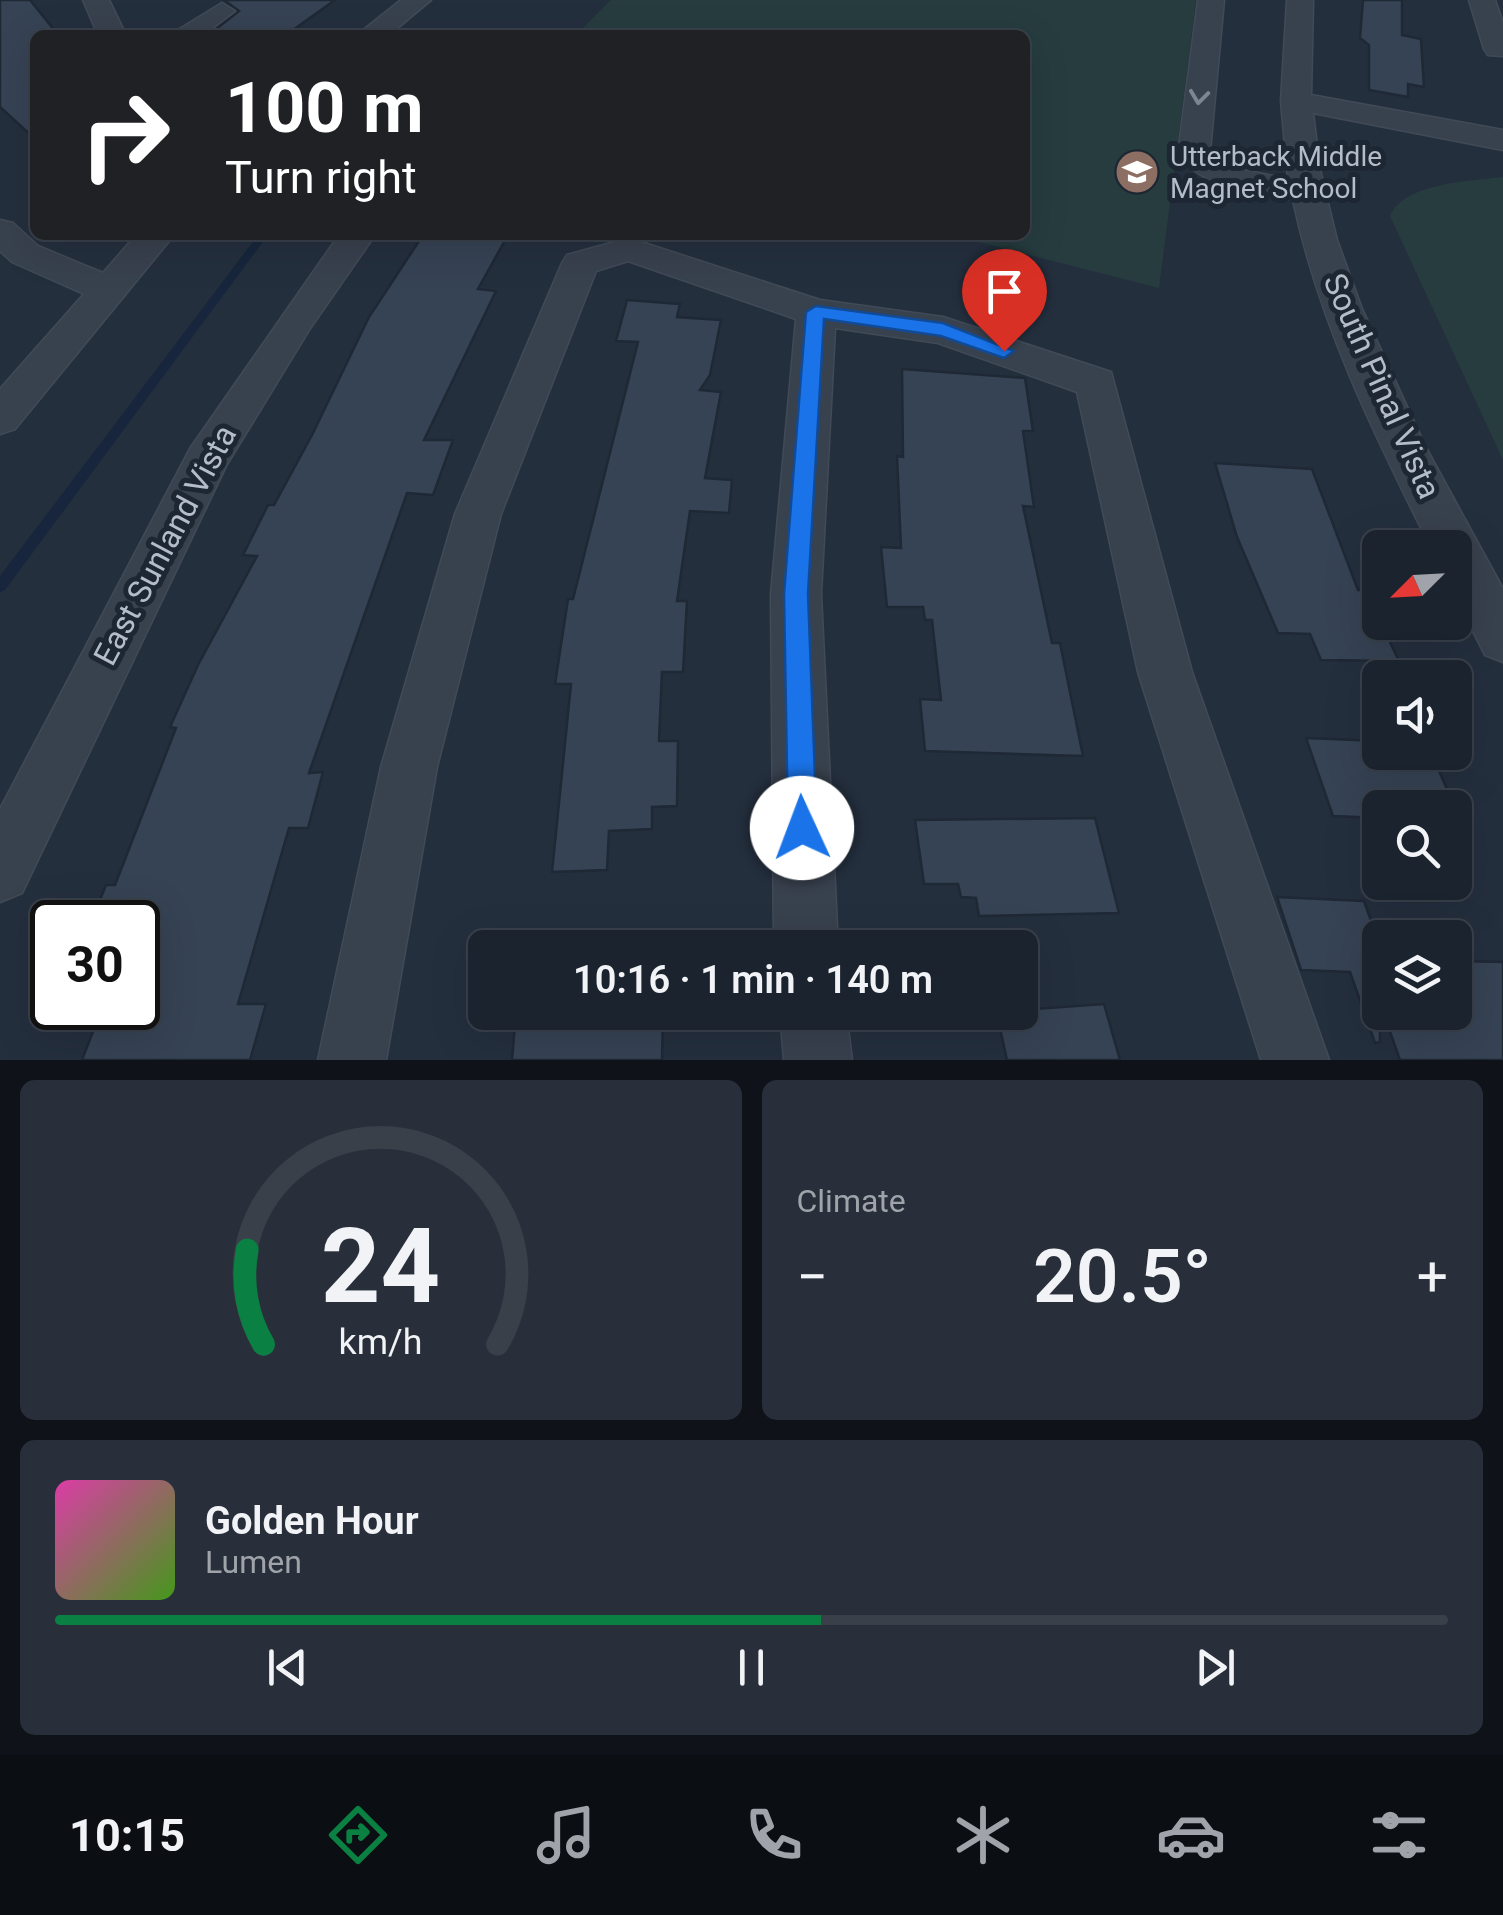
<!DOCTYPE html>
<html lang="en">
<head>
<meta charset="utf-8">
<style>
	body { margin:0; font-family:Roboto,sans-serif; background:#282f3a; color:#f1f3f6; height:100vh; display:flex; flex-direction:column; font-size:38px; white-space:nowrap }
	* { box-sizing:border-box; margin:0 }
	p { font-size:32px; color:#a0a4aa }
	.icon { flex:none; width:55px; height:55px; fill:none; stroke:currentColor; stroke-width:2; stroke-linecap:round; stroke-linejoin:round }
	.map { position:relative; height:1060px; overflow:hidden }
	.details { display:flex; flex-direction:column; gap:20px; padding:20px; background:#0f1319; flex:1 }
	.details>* { flex:none }
	.top-card { position:absolute; left:30px; top:30px; width:1000px; height:210px; border-radius:15px; box-shadow:0 10px 40px #0002,0 0 0 2px #39404a; background:#202124; color:#fff; overflow:hidden }
	.needle { width:65px; rotate:246deg }
	.buttons { position:absolute; left:1362px; top:530px; display:grid; gap:20px }
	.buttons a { display:grid; place-items:center; width:110px; height:110px; border-radius:15px; background:#1b232e; box-shadow:0 10px 40px #0002,0 0 0 2px #39404a; font-size:50px }
	.speed { position:absolute; left:30px; top:900px; display:flex; gap:20px; font-size:50px; font-weight:700; text-align:center }
	.speed>* { display:grid; place-content:center; width:130px; height:130px; border-radius:50%; background:#1b232e; box-shadow:0 10px 40px #0002,0 0 0 2px #39404a; line-height:1 }
	.speed .limit { border:5px solid #111; border-radius:15px; background:#fff; color:#111 }
	.pin { position:absolute; display:grid; place-items:center; width:85px; height:85px; color:#fff; margin:-102px -42px; border-radius:50% 50% 50% 0; rotate:-45deg; box-shadow:0 0 10px #0007 }
	.pin .icon { rotate:45deg }
	.me { position:absolute; width:110px; margin:-55px; rotate:358deg; stroke-linejoin:round; filter:drop-shadow(0 0 8px #0008) }
	.turn { display:flex; align-items:center; gap:35px; height:210px; padding:0 30px; font-size:45px }
	.turn .icon { width:130px; height:130px; stroke-width:2.5 }
	.turn b { display:block; font-size:70px; line-height:85px }
	.big { font-size:75px; font-weight:600; line-height:1.1 }
	.details .widget { flex:1; display:flex; flex-direction:column; justify-content:center; gap:15px; min-width:0; padding:0 35px; border-radius:15px; background:#282f3a }
	.details .dial { align-items:center; gap:0 }
	.dial svg { height:260px; overflow:visible; fill:none; stroke:#39404a; stroke-width:7; stroke-linecap:round; text-anchor:middle }
	.dial text { fill:#f1f3f6; stroke:none }
	.song { display:flex; align-items:center; gap:30px }
	.cover { width:120px; height:120px; border-radius:15px; background:linear-gradient(135deg,hsl(320 70% 55%),hsl(100 70% 35%)) }
	.played { height:10px; border-radius:5px; background:linear-gradient(90deg,#0b8043 55%,#39404a 55%) }
	.keys { display:flex; justify-content:space-around; direction:ltr }
	.heat { display:flex; justify-content:space-between; align-items:center; font-size:55px; direction:ltr }
	.details .tiles { flex:1; display:grid; gap:20px; grid-template-columns:1fr 1fr }
	.widget:last-child { grid-column:span 2 }
	.trip { position:absolute; left:468px; top:930px; width:570px; height:100px; border-radius:15px; background:#1b232e; box-shadow:0 10px 40px #0002,0 0 0 2px #39404a; font-weight:600; line-height:100px; text-align:center }
	.tabs { display:flex; height:160px; justify-content:space-around; align-items:center; background:#0b0e12; color:#a0a4aa }
	.tabs .icon { width:70px; height:70px }
	.tabs .on { color:#0b8043 }
	.tabs b { font-size:45px; color:#f1f3f6 }
	.map>svg:first-child { display:block }
	.green { fill:#263c3f }
	.lines { fill:none; stroke-linecap:round; stroke-linejoin:round }
	.stream { fill:#17263c; fill-rule:evenodd }
	.building { fill:#364354; stroke:#1f2835; stroke-width:2.5 }
	.minor-casing { stroke:#414a57; stroke-width:3 }
	.minor { fill:#38414e; fill-rule:evenodd }
	.oneway { stroke:#7c8592 }
	.route { fill:#1a73e8; stroke:#114b97; stroke-width:2.5 }
	.labels { text-anchor:middle; dominant-baseline:central; stroke-width:10; stroke-linejoin:round; paint-order:stroke }
	.far-poi-label { font-size:28px; fill:#b4bcc9; stroke:#1d2633; text-anchor:start }
	.street-label { font-size:32px; fill:#b4bcc9; stroke:#1d2633 }
</style>
</head>
<body>
<div class="map">
<svg width="1503" height="1060" viewBox="0 0 1503 1060">
	<rect width="100%" height="100%" fill="#242f3e"/>
	<g class="green">
		<polygon points="611,0 1196,0 1159,288 951,235 1025,235 1025,35 576,35"/>
		<path d="M1503 177V460L1390 216C1404 183 1469 181 1503 177Z"/>
	</g>
	<g class="lines">
		<polygon class="stream" points="258,235 268,235 5,590 0,592 0,576"/>
	</g>
	<g class="building">
		<polygon points="0,0 30,0 55,31 35,35 35,139 0,107"/>
		<polygon points="224,0 335,0 286,35 211,33 239,11"/>
		<polygon points="1363,0 1402,0 1402,35 1421,39 1424,87 1408,84 1408,97 1369,90 1369,45 1360,38"/>
		<polygon points="423,235 508,235 478,289 496,291 424,440 453,440 433,495 407,493 309,773 323,772 308,828 289,828 238,1004 266,1004 250,1060 82,1060 102,1008 138,1008 138,922 91,922 106,885 115,885 176,728 170,727 198,665 257,556 243,555 268,505 274,505 312,435 369,317"/>
		<polygon points="627,300 680,304 677,317 721,320 710,375 700,390 721,392 705,478 732,480 729,513 690,511 677,601 687,601 683,672 662,672 659,741 678,741 677,806 652,807 652,829 609,831 607,870 552,872 571,684 555,684 568,599 573,599 638,342 616,341"/>
		<polygon points="902,369 1025,378 1033,431 1023,431 1034,507 1023,506 1052,643 1060,643 1083,756 925,751 920,699 941,700 932,620 925,620 923,607 887,607 881,547 901,548 897,456 903,457"/>
		<polygon points="1215,463 1312,469 1358,590 1365,590 1399,661 1321,660 1310,634 1278,633 1237,537"/>
		<polygon points="1306,738 1380,741 1380,752 1431,752 1455,808 1380,808 1380,818 1333,816"/>
		<polygon points="1095,818 1119,913 979,916 976,898 961,897 958,884 924,884 915,820"/>
		<polygon points="1277,897 1364,901 1380,946 1380,1042 1375,1043 1350,972 1301,970"/>
		<polygon points="1455,961 1503,962 1503,1060 1400,1060 1383,1012 1455,1012"/>
		<polygon points="1104,1004 1120,1060 1007,1060 1000,1028 1018,1026 1015,1012 1020,1010"/>
		<polygon points="516,1012 663,1012 662,1060 512,1060"/>
	</g>
	<g class="lines">
		<defs>
			<g id="minor">
				<polygon points="83,0 109,0 126,35 98,35"/>
				<polygon points="401,0 431,0 389,35 357,35"/>
				<path d="M1198 0H1224L1210 151 1244 170 1288 179 1281 101 1287 0H1313L1311 95 1503 130V150L1313 113 1320 170 1337 240 1362 309 1425 446 1503 589V662L1485 655 1455 595V548H1431C1375 436 1319 323 1293 200 1253 194 1202 189 1178 153Z"/>
				<polygon points="1469,0 1495,0 1503,23 1503,56 1488,55 1484,49"/>
				<polygon points="222,3 235,11 203,35 170,35"/>
				<polygon points="0,220 13,223 38,246 103,273 136,235 174,235 15,429 0,434 0,389 84,294 12,262 0,251"/>
				<polygon points="339,235 375,235 309,330 226,466 22,893 0,902 0,809 191,447"/>
				<polygon points="629,238 820,300 943,317 1111,372 1192,672 1329,1060 1261,1060 1138,672 1077,392 938,343 835,328 821,594 838,948 774,948 771,594 796,319 628,261 596,271 501,514 437,767 386,1060 318,1060 381,767 455,514 562,263 567,255"/>
				<polygon points="780,1012 846,1012 852,1060 784,1060"/>
			</g>
		</defs>
		<use href="#minor" class="minor-casing"/>
		<use href="#minor" class="minor"/>
	</g>
	<defs><path id="oneway-chevron" d="M-2-3.5L2.5 0L-2 3.5" fill="none" stroke-width="1.6" stroke-linecap="round" stroke-linejoin="round" transform="scale(2.5)"/></defs>
	<use class="oneway" href="#oneway-chevron" transform="translate(1199 97) rotate(97)"/>
	<polygon class="route" points="816,306 943,323 1014,351 1004,358 941,336 824,319 808,594 817,828 813,838 802,842 792,838 788,828 784,594 806,312"/>
	<defs>
		<symbol id="school-disc" viewBox="-11 -11 22 22"><circle r="9.5" fill="#8d6e63" stroke="#1d2633"/><path d="M0-5L7-2L0 1L-7-2ZM-4 1L0 2.5L4 1V4Q0 6-4 4Z" fill="#fff"/></symbol>
	</defs>
	<g fill-rule="evenodd">
		<use href="#school-disc" x="1112" y="147" width="50" height="50"/>
	</g>
	<g class="labels">
		<g class="far-poi-label">
			<text x="1170" y="156">Utterback Middle<tspan x="1170" dy="32">Magnet School</tspan></text>
		</g>
		<g class="street-label">
			<text transform="translate(1382 386) rotate(66)">South Pinal Vista</text>
			<text transform="translate(165 545) rotate(-62)">East Sunland Vista</text>
		</g>
	</g>
</svg>
<div class="buttons">
<a><svg class="needle" viewBox="-14 -14 28 28"><path d="M0-13l5 13h-10z" fill="#e53935"/><path d="M0 13l5-13h-10z" fill="#a0a4aa"/></svg></a>
<a><svg class="icon" aria-label="sound" viewBox="0 0 24 24"><path d="M4 9h4l5-4v14l-5-4H4zM17 9q2 3 0 6"/></svg></a>
<a><svg class="icon" aria-label="search" viewBox="0 0 24 24"><circle cx="10" cy="10" r="6"/><path d="M15 15l6 6"/></svg></a>
<a><svg class="icon" aria-label="layers" viewBox="0 0 24 24"><path d="M12 4l9 5-9 5-9-5zM3 14l9 5 9-5"/></svg></a>
</div>
<div class="speed"><div class="limit">30</div></div>
<div class="pin" style="left:1004px;top:351px;background:#d93025"><svg class="icon" aria-label="arrive" viewBox="0 0 24 24"><path d="M6 21V4h12l-3 4 3 4H6"/></svg></div>
<svg class="me" style="left:802px;top:828px" viewBox="-20 -20 40 40"><circle r="19" fill="#fff"/><path d="M0-13L10 11 0 6-10 11z" fill="#1a73e8"/></svg>
<div class="trip">10:16 · 1 min · 140 m</div>
<div class="top-card">
<div class="turn"><svg class="icon" aria-label="right" viewBox="0 0 24 24"><path d="M7 20v-9h11M14 6l5 5-5 5"/></svg><div><b>100 m</b>Turn right</div></div>
</div>
</div>
<section class="details">
<div class="tiles">
<div class="widget dial"><svg viewBox="0 0 100 80">
<path d="M14 69A42 42 0 1 1 86 69"/>
<path d="M14 69A42 42 0 0 1 9 40" stroke="#0b8043"/>
<text x="50" y="56" font-size="32" font-weight="700">24</text>
<text x="50" y="72" font-size="11">km/h</text>
</svg></div>
<div class="widget"><p>Climate</p>
<div class="heat"><a>−</a><b class="big">20.5°</b><a>+</a></div>
</div>
<div class="widget">
<div class="song"><i class="cover"></i><div><b>Golden Hour</b><p>Lumen</p></div></div>
<div class="played"></div>
<div class="keys"><svg class="icon" aria-label="previous" viewBox="0 0 24 24"><path d="M18 5L8 12l10 7zM5 5v14"/></svg><svg class="icon" aria-label="pause" viewBox="0 0 24 24"><path d="M8 5v14M16 5v14"/></svg><svg class="icon" aria-label="next" viewBox="0 0 24 24"><path d="M6 5l10 7-10 7zM19 5v14"/></svg></div>
</div>
</div>
</section>
<nav class="tabs">
<b>10:15</b>
<svg class="icon on" aria-label="directions" viewBox="0 0 24 24"><path d="M12 3l9 9-9 9-9-9zM9 14v-3h6M13 9l2 2-2 2"/></svg>
<svg class="icon" aria-label="music" viewBox="0 0 24 24"><path d="M9 18V5l10-2v13"/><circle cx="6" cy="18" r="3"/><circle cx="16" cy="16" r="3"/></svg>
<svg class="icon" aria-label="phone" viewBox="0 0 24 24"><path d="M5 4h4l2 5-3 2q2 4 5 5l2-3 5 2v4C11 20 4 13 5 4z"/></svg>
<svg class="icon" aria-label="climate" viewBox="0 0 24 24"><path d="M12 3v18M4 7l16 10M4 17L20 7"/></svg>
<svg class="icon" aria-label="car" viewBox="0 0 24 24"><path d="M5 17H2v-5l4-1 3-4h7l3 4 3 1v5h-3M9 17h6M6 11h13"/><circle cx="7" cy="17" r="2"/><circle cx="17" cy="17" r="2"/></svg>
<svg class="icon" aria-label="filters" viewBox="0 0 24 24"><path d="M4 7h16M4 17h16"/><circle cx="9" cy="7" r="2"/><circle cx="15" cy="17" r="2"/></svg>
</nav>
</body>
</html>
